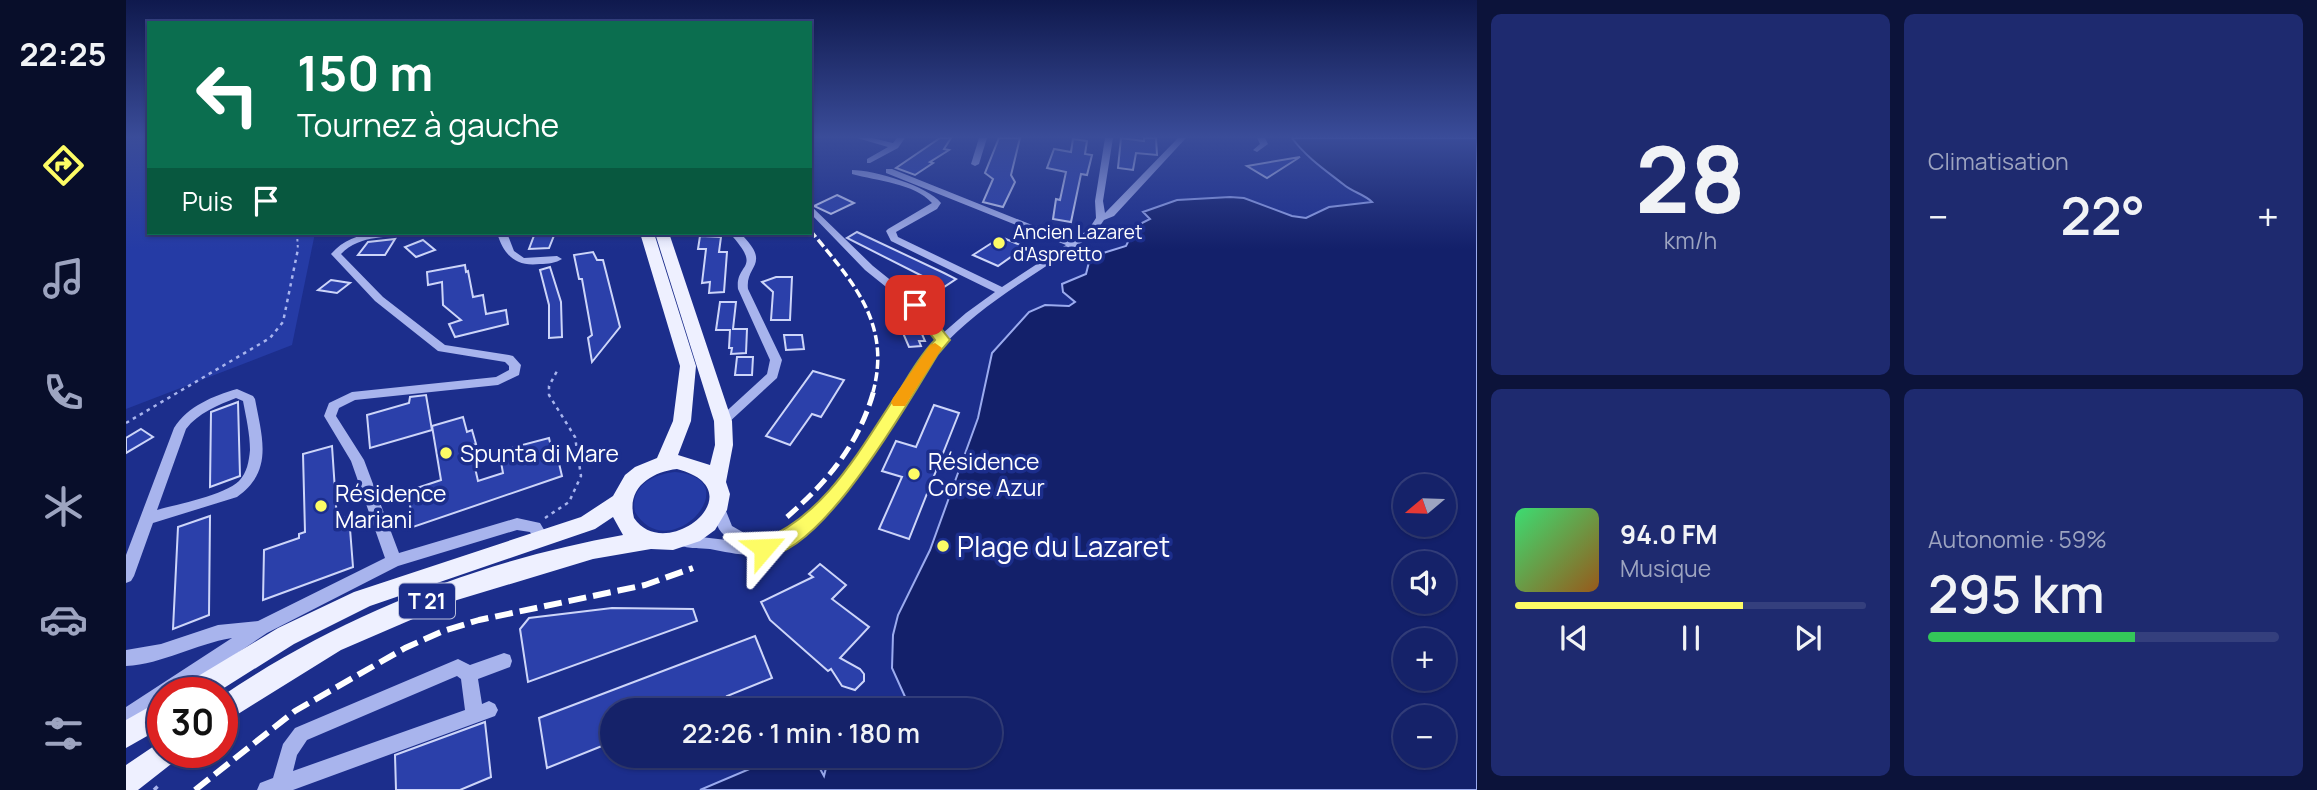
<!DOCTYPE html>
<html lang="fr">
<head>
<meta charset="utf-8">
<style>
	body { margin:0; font-family:Manrope,sans-serif; background:#1e2a6f; color:#f1f3f6; height:100vh; display:flex; flex-direction:column; font-size:26px; white-space:nowrap }
	* { box-sizing:border-box; margin:0 }
	p { font-size:23px; color:#9da4c0 }
	.icon { flex:none; width:38px; height:38px; fill:none; stroke:currentColor; stroke-width:2; stroke-linecap:round; stroke-linejoin:round }
	.map { position:relative; flex:1; overflow:hidden }
	.panel { display:flex; flex-direction:column; gap:14px; padding:14px; background:#0c133a; width:840px }
	.panel>* { flex:none }
	.hud { position:absolute; left:21px; top:21px; width:665px; height:214px; border-radius:0px; box-shadow:0 2px 5px #0004,0 0 0 2px #343f7d; background:#0b6e4f; color:#fff; overflow:hidden }
	.needle { width:46px; rotate:251deg }
	.fabs { position:absolute; left:1267px; top:474px; display:grid; gap:14px }
	.fabs a { display:grid; place-items:center; width:63px; height:63px; border-radius:50%; background:#152269; box-shadow:0 2px 5px #0004,0 0 0 2px #343f7d; font-size:35px }
	.speed { position:absolute; left:21px; top:677px; display:flex; gap:14px; font-size:35px; font-weight:700; text-align:center }
	.speed>* { display:grid; place-content:center; width:91px; height:91px; border-radius:50%; background:#152269; box-shadow:0 2px 5px #0004,0 0 0 2px #343f7d; line-height:1 }
	.speed .limit { border:10px solid #d22; background:#fff; color:#111 }
	.pin { position:absolute; display:grid; place-items:center; width:60px; height:60px; color:#fff; margin:-30px; border-radius:14px; box-shadow:0 4px 10px #0006 }
	.me { position:absolute; width:77px; margin:-38px; rotate:64deg; stroke-linejoin:round; filter:drop-shadow(0 0 5px #0008) }
	.turn { display:flex; align-items:center; gap:24px; height:147px; padding:0 35px; font-size:32px }
	.turn .icon { width:91px; height:91px; stroke-width:2.5 }
	.turn b { display:block; font-size:49px; line-height:60px }
	.then { display:flex; align-items:center; height:66px; padding:0 35px; background:#0003; gap:14px; font-size:26px }
	.big { font-size:52px; font-weight:600; line-height:1.1 }
	.panel .tile { flex:1; display:flex; flex-direction:column; justify-content:center; gap:10px; min-width:0; padding:0 24px; border-radius:10px; background:#1e2a6f }
	.panel .dial { align-items:center; gap:0 }
	.dial b { font-size:91px; line-height:1 }
	.song { display:flex; align-items:center; gap:21px }
	.cover { width:84px; height:84px; border-radius:10px; background:linear-gradient(135deg,hsl(140 70% 55%),hsl(30 70% 35%)) }
	.played { height:7px; border-radius:4px; background:linear-gradient(90deg,#fdfc65 65%,#343f7d 65%) }
	.keys { display:flex; justify-content:space-around; direction:ltr }
	.heat { display:flex; justify-content:space-between; align-items:center; font-size:38px; direction:ltr }
	.charge { height:10px; border-radius:5px; background:linear-gradient(90deg,#34c759 59%,#343f7d 0) }
	.panel .tiles { flex:1; display:grid; gap:14px; grid-template-columns:repeat(2,1fr) }
	.trip { position:absolute; left:474px; top:698px; width:402px; height:70px; border-radius:35px; background:#152269; box-shadow:0 2px 5px #0004,0 0 0 2px #343f7d; font-weight:600; line-height:70px; text-align:center }
	main { display:flex; flex:1; min-height:0 }
	.tabs { display:flex; flex-direction:column; width:126px; justify-content:space-around; align-items:center; background:#080e2a; color:#9da4c0 }
	.tabs .icon { width:49px; height:49px }
	.tabs .active { color:#fdfc65 }
	.tabs b { font-size:32px; color:#f1f3f6 }
	.map>svg:first-child { display:block }
	.green { fill:#253ba5 }
	.water { fill:#13206a; stroke:#9babef; stroke-width:2; fill-rule:evenodd }
	.building { fill:#2b40aa; stroke:#cdd5f9; stroke-width:2 }
	.lines { fill:none; stroke-linecap:round; stroke-linejoin:round }
	.path-far2 { stroke:#a8b4ed; stroke-width:2; stroke-dasharray:2.5 3.5; stroke-linecap:butt }
	.path-far1 { stroke:#a8b4ed; stroke-width:2.5; stroke-dasharray:3.5 4.5; stroke-linecap:butt }
	.path { stroke:#a8b4ed; stroke-width:3.5; stroke-dasharray:5 7; stroke-linecap:butt }
	.minor { fill:#a8b4ed; fill-rule:evenodd }
	.major { fill:#eef0ff; fill-rule:evenodd }
	.rail-far2 { stroke:#fff; stroke-width:3.5; stroke-dasharray:9 3.5; stroke-linecap:butt }
	.rail-far1 { stroke:#fff; stroke-width:5; stroke-dasharray:14 6; stroke-linecap:butt }
	.rail { stroke:#fff; stroke-width:6; stroke-dasharray:18 7; stroke-linecap:butt }
	.route { fill:#fdfc65; stroke:#a4a442; stroke-width:2 }
	.slow { fill:#f59e0b }
	.poi-dot { fill:#fdfc65; stroke:#1c2e8c; stroke-width:2.5 }
	.labels { text-anchor:middle; dominant-baseline:central; stroke-width:7; stroke-linejoin:round; paint-order:stroke }
	.far-poi-label { font-size:19px; fill:#fff; stroke:#1c2e8c; text-anchor:start }
	.shield { fill:#1c2e8c; stroke:#bbc0dc; stroke-width:2 }
	.shield-label { font-size:21px; font-weight:bold; fill:#fff }
	.poi-label { font-size:23px; fill:#fff; stroke:#1c2e8c; text-anchor:start }
	.near-poi-label { font-size:28px; fill:#fff; stroke:#1c2e8c; text-anchor:start }
</style>
</head>
<body>
<main>
<nav class="tabs">
<b>22:25</b>
<svg class="icon active" aria-label="directions" viewBox="0 0 24 24"><path d="M12 3l9 9-9 9-9-9zM9 14v-3h6M13 9l2 2-2 2"/></svg>
<svg class="icon" aria-label="music" viewBox="0 0 24 24"><path d="M9 18V5l10-2v13"/><circle cx="6" cy="18" r="3"/><circle cx="16" cy="16" r="3"/></svg>
<svg class="icon" aria-label="phone" viewBox="0 0 24 24"><path d="M5 4h4l2 5-3 2q2 4 5 5l2-3 5 2v4C11 20 4 13 5 4z"/></svg>
<svg class="icon" aria-label="climate" viewBox="0 0 24 24"><path d="M12 3v18M4 7l16 10M4 17L20 7"/></svg>
<svg class="icon" aria-label="car" viewBox="0 0 24 24"><path d="M5 17H2v-5l4-1 3-4h7l3 4 3 1v5h-3M9 17h6M6 11h13"/><circle cx="7" cy="17" r="2"/><circle cx="17" cy="17" r="2"/></svg>
<svg class="icon" aria-label="filters" viewBox="0 0 24 24"><path d="M4 7h16M4 17h16"/><circle cx="9" cy="7" r="2"/><circle cx="15" cy="17" r="2"/></svg>
</nav>
<div class="map">
<svg width="1351" height="790" viewBox="0 0 1351 790">
	<rect width="100%" height="100%" fill="#1c2e8c"/>
	<g class="green">
		<polygon points="0,138 23,138 23,233 189,233 166,345 0,409"/>
		<path d="M549 472C625 478 543 569 509 512 503 487 527 474 549 472Z"/>
	</g>
	<path class="water" d="M1166 138H1351V790H574L654 756H687L698 776 703 756H864V710H785L766 668 767 635 772 615 804 550 852 418 866 353 903 312 919 305 943 306 949 302 937 292 936 284 960 274 963 262 974 254 1000 246 1010 226 1024 219 1017 212 1051 200 1104 197 1118 198 1166 216 1180 218 1203 207 1246 202C1238 194 1226 192 1217 184 1199 170 1180 157 1166 138ZM1279 486H1318V525H1279ZM1279 564H1318V602H1279ZM1279 640H1318V679H1279ZM1279 718H1318V756H1279Z"/>
	<g class="building">
		<polygon points="814,138 825,138 818,149 823,150 804,162 807,163 789,175 770,168"/>
		<polygon points="873,138 894,138 885,175 889,182 877,207 857,202 867,179 859,173"/>
		<polygon points="995,138 1018,141 1018,138 1030,138 1031,155 1010,153 1007,170 992,168"/>
		<polygon points="947,139 961,141 959,154 966,155 961,175 955,174 945,222 927,219 930,199 934,200 940,172 921,168 928,149 945,152"/>
		<polygon points="1174,157 1141,178 1121,166"/>
		<polygon points="711,195 728,203 705,214 688,206"/>
		<polygon points="731,232 818,273 830,279 818,287 721,238"/>
		<polygon points="409,233 429,233 423,248 403,249"/>
		<polygon points="574,236 595,237 593,252 601,252 598,292 583,293 584,282 576,283 580,249 572,249"/>
		<polygon points="875,237 899,247 872,266 847,255"/>
		<polygon points="269,239 259,255 232,255 242,242"/>
		<polygon points="297,240 309,250 290,257 279,247"/>
		<polygon points="467,252 471,260 477,260 494,327 466,362 462,338 466,335 456,279 453,279 448,255"/>
		<polygon points="339,265 340,272 342,271 347,297 357,295 360,314 380,310 382,324 329,337 323,324 335,320 317,305 316,282 302,285 301,272"/>
		<polygon points="424,267 435,302 436,337 423,338 423,305 414,270"/>
		<polygon points="650,277 666,277 664,320 645,320 647,292 636,282"/>
		<polygon points="205,280 224,283 211,293 192,290"/>
		<polygon points="594,302 610,302 607,329 621,329 620,353 605,354 606,348 603,348 604,330 590,330"/>
		<polygon points="774,326 793,327 799,341 793,341 795,346 783,347"/>
		<polygon points="658,335 676,335 678,349 660,350"/>
		<polygon points="611,357 627,357 626,375 609,375"/>
		<polygon points="687,371 718,380 695,417 686,414 664,445 640,436"/>
		<polygon points="300,395 306,430 244,448 241,415 283,403 284,397"/>
		<polygon points="112,402 114,476 84,487 85,412"/>
		<polygon points="808,405 833,413 783,539 753,529 776,477 756,471 770,441 790,447"/>
		<polygon points="337,417 341,432 346,430 350,444 344,446 352,481 377,473 373,451 423,438 427,456 431,455 436,476 287,527 282,491 315,480 306,426"/>
		<polygon points="15,429 27,437 0,453 0,438"/>
		<polygon points="206,446 211,520 223,516 227,567 137,600 138,550 173,538 173,534 179,532 177,454"/>
		<polygon points="84,516 83,615 47,629 52,527"/>
		<polygon points="694,564 720,585 706,599 743,627 714,658 734,669 738,674 738,681 729,690 716,686 705,669 702,671 644,620 635,602 687,577 683,574"/>
		<polygon points="486,608 567,609 571,621 402,682 394,629 403,618"/>
		<polygon points="629,636 646,678 601,696 606,710 486,710 486,742 421,768 413,718"/>
		<polygon points="359,722 365,777 334,790 270,790 269,755"/>
	</g>
	<g class="lines">
		<polyline class="path-far2" points="171,233 172,251"/>
		<g class="path-far1">
			<polyline points="0,423 144,338 157,322 172,249"/>
			<polyline points="419,518 443,502 455,476 449,437 423,395 423,386 431,371"/>
		</g>
		<g class="path">
			<polyline points="59,760 66,752"/>
			<polyline points="28,790 36,782"/>
		</g>
		<g class="minor">
			<polygon points="731,138 746,138 767,143 771,138 779,138 772,148 744,163 741,163 741,159 762,147"/>
			<polygon points="853,138 861,138 853,164 849,166 845,164"/>
			<path d="M979 138H987L977 201 979 213 1052 138H1060L988 216 978 220 969 233C917 271 857 301 813 350 804 361 797 373 790 385 758 435 700 544 637 554 619 557 601 552 584 549 574 548 563 549 553 545L551 541 553 537 558 535 609 541C591 533 592 527 586 510L588 506 593 504 598 506 606 526 634 542C695 532 763 404 797 356L811 340 785 307 739 270 684 213V205L747 266 793 303 817 333 840 313 869 292 765 241 760 231 762 229 806 203C788 183 751 181 726 174V170C748 170 802 186 815 203L811 209 770 232 772 237 876 287 940 245 760 173V169H766L946 241 963 229 970 218 969 201Z"/>
			<polygon points="1131,138 1139,138 1142,144 1131,152 1127,150 1134,144"/>
			<path d="M250 233H294L289 236C264 237 234 234 215 254L257 297 319 345 383 355 387 356 395 365 393 375 372 385 229 400 213 408 210 416 238 460 273 553 391 518 414 523 423 538 421 542C412 546 409 540 404 532L391 530 272 566 141 633 52 693H37V703L0 726V707L106 638C69 644 37 664 0 666V650L35 644 92 625 132 621 259 558 225 461 198 416 203 403 226 392 370 377 383 370V366L379 362 312 351 249 301 205 254C217 240 232 235 250 233Z"/>
			<path d="M371 233H381L388 251 398 258 431 256 436 259C430 263 422 264 414 264 389 267 378 255 371 233Z"/>
			<path d="M608 233H618L617 236C645 265 619 265 622 289L656 360 651 378 601 424H593L591 421 593 418 641 374 644 360 612 289C609 263 636 270 607 237Z"/>
			<path d="M111 389 127 396 129 399C136 437 148 471 111 497L27 523 8 576 5 581 0 583V555L48 428C62 406 87 396 111 389ZM110 398 117 401C120 417 124 434 124 450 123 461 121 473 113 481 99 495 52 504 31 510L60 429C72 413 92 405 110 398Z"/>
			<path d="M378 653 384 655 386 661 384 667 352 679 356 704 363 701 369 704 372 710 369 716 167 790H131L134 783 147 778 157 744 169 728 332 659 344 665ZM331 676 335 679 339 710 167 771 171 755 181 740Z"/>
		</g>
		<g class="major">
			<path d="M514 233H528L570 366 565 421 552 455 584 465 589 445 588 421 529 233H543L606 421 607 445 600 482 604 494 601 510 589 530 574 541 547 550 525 549 467 559 331 600 215 650 96 724V696C215 615 356 560 497 535L487 517 469 529 244 606 168 644 90 693H55L59 684 152 628 228 592 455 517 487 496 499 475 509 467 531 458 547 421 554 366ZM551 469C632 490 540 565 508 518 500 488 525 472 551 469Z"/>
			<polygon points="37,699 37,727 0,748 0,720"/>
			<polygon points="37,740 37,752 53,752 49,761 12,790 0,790 0,765"/>
		</g>
		<path class="rail-far2" d="M684 230C725 280 766 322 747 392"/>
		<path class="rail-far1" d="M661 517C703 480 733 444 748 390"/>
		<polyline class="rail" points="69,790 169,711 279,648 317,631 353,620 519,585 567,568"/>
	</g>
	<linearGradient id="sky" x2="0" y2="1"><stop stop-color="#0f194d"/><stop offset="0.55" stop-color="#3a4c99"/><stop offset="1" stop-color="#3a4c99" stop-opacity="0"/></linearGradient>
	<rect width="1351" height="249" fill="url(#sky)"/>
	<path class="route" d="M789 301 794 302 824 340 812 354C787 394 687 573 631 554L628 548 631 542C699 519 737 444 775 388 785 372 795 354 809 340L782 305Z"/>
	<polygon class="slow" points="809,343 816,348 779,406 767,406 765,402 767,398 804,345"/>
	<g class="poi-dot">
		<circle cx="873" cy="243" r="7"/>
		<circle cx="320" cy="453" r="7"/>
		<circle cx="788" cy="474" r="7"/>
		<circle cx="195" cy="506" r="7"/>
		<circle cx="817" cy="546" r="7"/>
	</g>
	<g class="labels">
		<g class="far-poi-label">
			<text x="887" y="232">Ancien Lazaret<tspan x="887" dy="22">d'Aspretto</tspan></text>
		</g>
		<rect class="shield" x="273" y="583.5" width="56" height="35" rx="5"/>
		<g class="shield-label">
			<text x="301" y="601">T 21</text>
		</g>
		<g class="poi-label">
			<text x="334" y="453">Spunta di Mare</text>
			<text x="802" y="461">Résidence<tspan x="802" dy="26">Corse Azur</tspan></text>
			<text x="209" y="493">Résidence<tspan x="209" dy="26">Mariani</tspan></text>
		</g>
		<g class="near-poi-label">
			<text x="831" y="546">Plage du Lazaret</text>
		</g>
	</g>
</svg>
<div class="fabs">
<a><svg class="needle" viewBox="-14 -14 28 28"><path d="M0-13l5 13h-10z" fill="#e53935"/><path d="M0 13l5-13h-10z" fill="#9da4c0"/></svg></a>
<a><svg class="icon" aria-label="sound" viewBox="0 0 24 24"><path d="M4 9h4l5-4v14l-5-4H4zM17 9q2 3 0 6"/></svg></a>
<a>+</a>
<a>−</a>
</div>
<div class="speed"><div class="limit">30</div></div>
<div class="pin" style="left:789px;top:305px;background:#d93025"><svg class="icon" aria-label="arrive" viewBox="0 0 24 24"><path d="M6 21V4h12l-3 4 3 4H6"/></svg></div>
<svg class="me" style="left:638px;top:548px" viewBox="-20 -20 40 40"><path d="M0-17L14 15 0 8-14 15z" fill="#fdfc65" stroke="#fff" stroke-width="4"/></svg>
<div class="trip">22:26 · 1 min · 180 m</div>
<div class="hud">
<div class="turn"><svg class="icon" aria-label="left" viewBox="0 0 24 24"><path d="M17 20v-9H6M10 6l-5 5 5 5"/></svg><div><b>150 m</b>Tournez à gauche</div></div>
<div class="then">Puis<svg class="icon" aria-label="arrive" viewBox="0 0 24 24"><path d="M6 21V4h12l-3 4 3 4H6"/></svg></div>
</div>
</div>
<section class="panel">
<div class="tiles">
<div class="tile dial"><b>28</b><p>km/h</p></div>
<div class="tile"><p>Climatisation</p>
<div class="heat"><a>−</a><b class="big">22°</b><a>+</a></div>
</div>
<div class="tile">
<div class="song"><i class="cover"></i><div><b>94.0 FM</b><p>Musique</p></div></div>
<div class="played"></div>
<div class="keys"><svg class="icon" aria-label="previous" viewBox="0 0 24 24"><path d="M18 5L8 12l10 7zM5 5v14"/></svg><svg class="icon" aria-label="pause" viewBox="0 0 24 24"><path d="M8 5v14M16 5v14"/></svg><svg class="icon" aria-label="next" viewBox="0 0 24 24"><path d="M6 5l10 7-10 7zM19 5v14"/></svg></div>
</div>
<div class="tile"><p>Autonomie · 59%</p><b class="big">295 km</b><div class="charge"></div></div>
</div>
</section>
</main>
</body>
</html>
